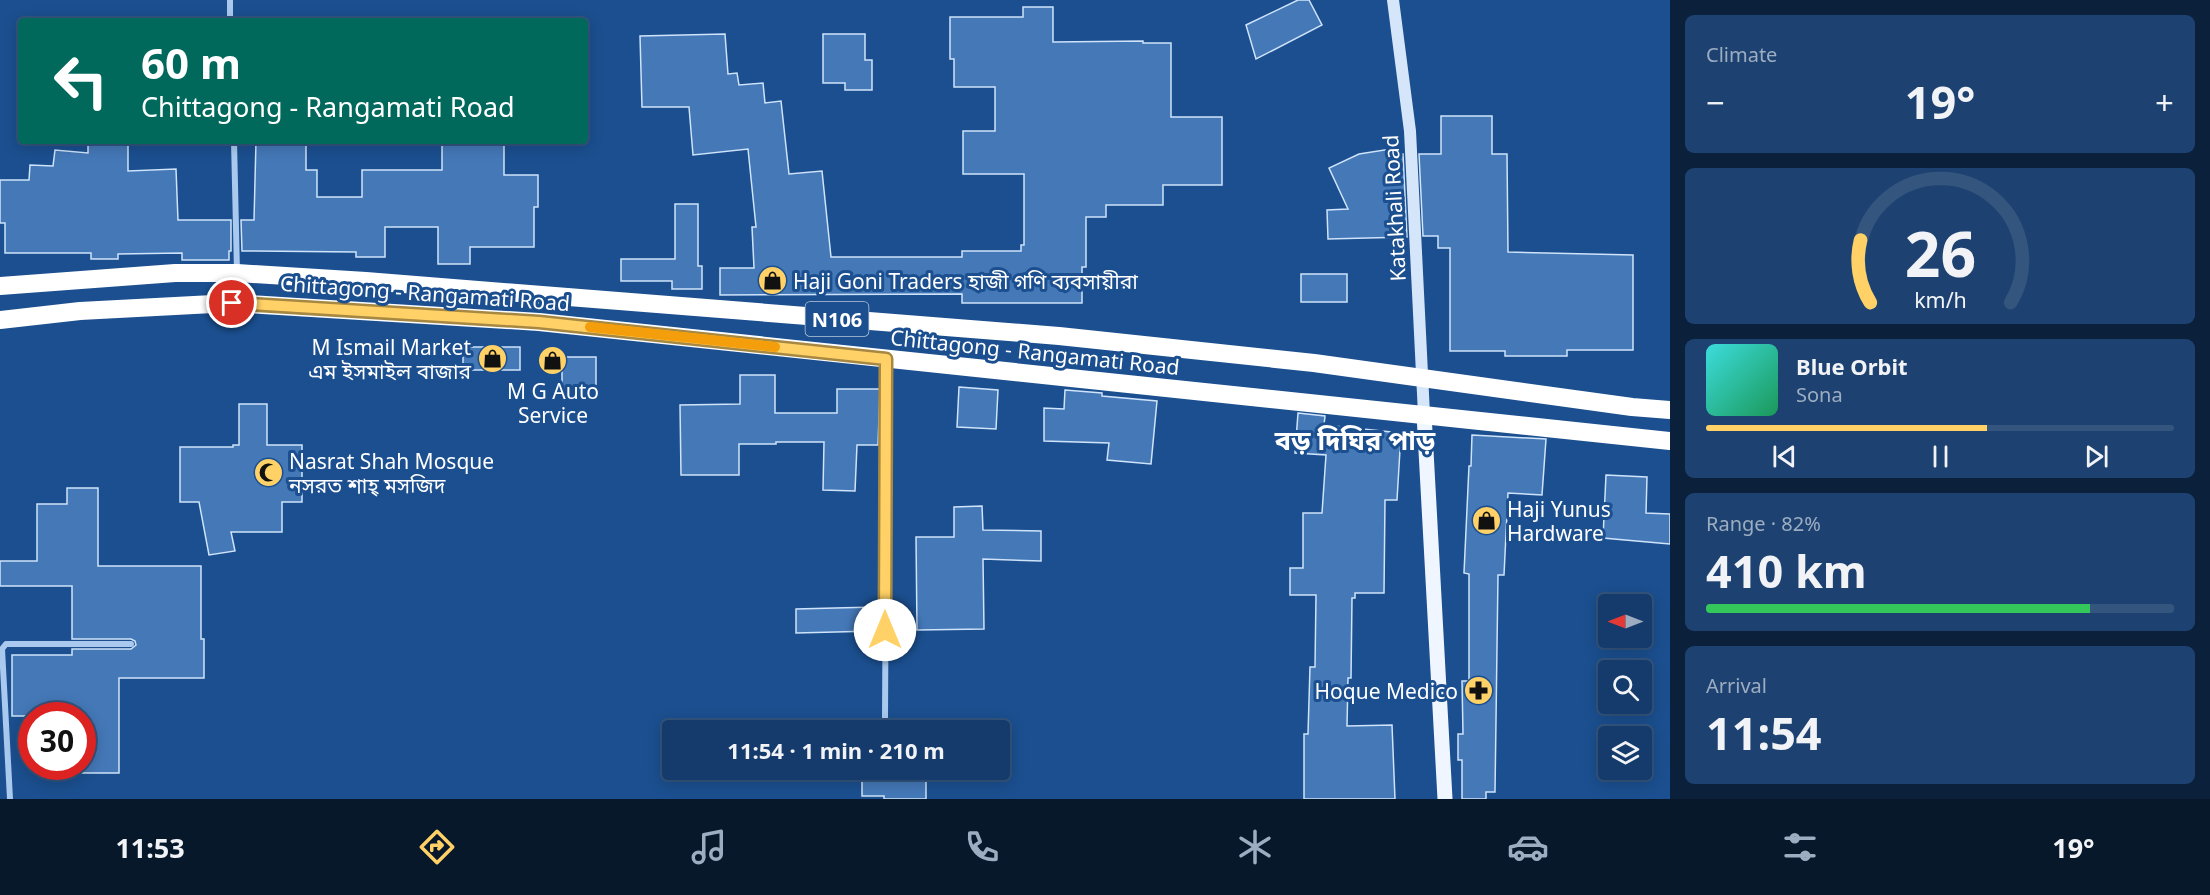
<!DOCTYPE html>
<html lang="en">
<head>
<meta charset="utf-8">
<style>
	body { margin:0; font-family:"Noto Sans","Noto Sans Bengali",sans-serif; background:#1d4271; color:#f1f3f6; height:100vh; display:flex; flex-direction:column; font-size:22px; white-space:nowrap }
	* { box-sizing:border-box; margin:0 }
	p { font-size:20px; color:#9dadc1 }
	.icon { flex:none; width:33px; height:33px; fill:none; stroke:currentColor; stroke-width:2; stroke-linecap:round; stroke-linejoin:round }
	.map { position:relative; flex:1; overflow:hidden }
	.sheet { display:flex; flex-direction:column; gap:15px; padding:15px; background:#0b203b; width:540px }
	.sheet>* { flex:none }
	.top-card { position:absolute; left:18px; top:18px; width:570px; height:126px; border-radius:6px; box-shadow:0 3px 15px #0003,0 0 0 2px #33557e; background:#00695c; color:#fff; overflow:hidden }
	.needle { width:39px; rotate:270deg }
	.fabs { position:absolute; left:1598px; top:594px; display:grid; gap:12px }
	.fabs a { display:grid; place-items:center; width:54px; height:54px; border-radius:6px; background:#143b6b; box-shadow:0 3px 15px #0003,0 0 0 2px #33557e; font-size:30px }
	.speed { position:absolute; left:18px; top:702px; display:flex; gap:12px; font-size:30px; font-weight:700; text-align:center }
	.speed>* { display:grid; place-content:center; width:78px; height:78px; border-radius:50%; background:#143b6b; box-shadow:0 3px 15px #0003,0 0 0 2px #33557e; line-height:1 }
	.speed .limit { border:9px solid #d22; background:#fff; color:#111 }
	.pin { position:absolute; display:grid; place-items:center; width:51px; height:51px; color:#fff; margin:-26px; border:3px solid #fff; border-radius:50%; box-shadow:0 2px 6px #0007 }
	.me { position:absolute; width:66px; margin:-33px; rotate:0deg; stroke-linejoin:round; filter:drop-shadow(0 0 4px #0008) }
	.turn { display:flex; align-items:center; gap:21px; height:126px; padding:0 24px; font-size:27px }
	.turn .icon { width:78px; height:78px; stroke-width:2.5 }
	.turn b { display:block; font-size:42px; line-height:51px }
	.big { font-size:45px; font-weight:700; line-height:1.1 }
	.sheet .widget { flex:1; display:flex; flex-direction:column; justify-content:center; gap:9px; min-width:0; padding:0 21px; border-radius:9px; background:#1d4271 }
	.sheet .dial { align-items:center; gap:0 }
	.dial svg { height:156px; overflow:visible; fill:none; stroke:#33557e; stroke-width:7; stroke-linecap:round; text-anchor:middle }
	.dial text { fill:#f1f3f6; stroke:none }
	.song { display:flex; align-items:center; gap:18px }
	.cover { width:72px; height:72px; border-radius:9px; background:linear-gradient(135deg,hsl(180 70% 55%),hsl(150 70% 35%)) }
	.played { height:6px; border-radius:3px; background:linear-gradient(90deg,#ffd166 60%,#33557e 60%) }
	.keys { display:flex; justify-content:space-around; direction:ltr }
	.heat { display:flex; justify-content:space-between; align-items:center; font-size:33px; direction:ltr }
	.charge { height:9px; border-radius:4px; background:linear-gradient(90deg,#34c759 82%,#33557e 0) }
	.trip { position:absolute; left:662px; top:720px; width:348px; height:60px; border-radius:6px; background:#143b6b; box-shadow:0 3px 15px #0003,0 0 0 2px #33557e; font-weight:700; line-height:60px; text-align:center }
	.tabs { display:flex; height:96px; justify-content:space-around; align-items:center; background:#08182b; color:#9dadc1 }
	.tabs .icon { width:42px; height:42px }
	.tabs .current { color:#ffd166 }
	.tabs b { font-size:27px; color:#f1f3f6 }
	main { display:flex; flex:1; min-height:0 }
	.map>svg:first-child { display:block }
	.building { fill:#4478b7; stroke:#cfe3fa; stroke-width:1.5 }
	.lines { fill:none; stroke-linecap:round; stroke-linejoin:round }
	.street { stroke:#a9c9ee; stroke-width:6 }
	.secondary { stroke:#d6e6fa; stroke-width:12 }
	.primary { stroke:#f0f6ff; stroke-width:15 }
	.highway { stroke:#fff; stroke-width:18 }
	.route-casing { stroke:#a68842; stroke-width:15 }
	.route { stroke:#ffd166; stroke-width:10 }
	.slow { stroke:#f59e0b; stroke-width:10 }
	.labels { text-anchor:middle; dominant-baseline:central; stroke-width:6; stroke-linejoin:round; paint-order:stroke }
	.shield { fill:#1b4f8f; stroke:#bbcadd; stroke-width:1.5 }
	.shield-label { font-size:20px; font-weight:bold; fill:#fff }
	.street-label { font-size:21px; fill:#fff; stroke:#1b4f8f }
	.poi-label { font-size:21px; fill:#fff; stroke:#1b4f8f; text-anchor:start }
	.district-label { font-size:27px; font-weight:bold; fill:#fff; stroke:#1b4f8f }
</style>
</head>
<body>
<main>
<div class="map">
<svg width="1670" height="799" viewBox="0 0 1670 799">
	<rect width="100%" height="100%" fill="#1b4f8f"/>
	<g class="building">
		<polygon points="1298,0 1309,0 1322,25 1256,59 1246,25"/>
		<polygon points="1023,7 1053,7 1053,42 1143,41 1143,43 1171,43 1171,117 1222,117 1222,185 1163,185 1163,205 1106,205 1106,217 1086,217 1086,267 1082,267 1082,303 962,303 962,294 720,295 720,268 754,268 752,227 756,227 748,149 693,155 689,107 642,107 640,36 725,34 728,74 737,73 739,85 763,83 765,103 781,101 789,174 822,171 831,257 962,257 962,251 1021,251 1021,245 1024,245 1024,174 963,174 963,131 995,131 995,87 954,87 954,59 950,59 950,17 1023,17"/>
		<polygon points="823,34 865,34 865,60 872,60 872,90 845,90 845,83 823,83"/>
		<polygon points="1441,116 1492,116 1492,154 1507,154 1508,252 1633,255 1633,350 1567,350 1567,356 1505,356 1505,351 1450,351 1450,248 1438,248 1438,236 1423,236 1419,154 1441,154"/>
		<polygon points="88,141 128,141 128,171 176,169 178,220 231,220 231,251 229,251 229,260 182,260 182,253 118,254 118,259 91,259 91,253 5,253 5,223 0,223 0,180 29,180 30,165 53,166 55,150 88,153"/>
		<polygon points="256,141 306,141 306,170 317,170 317,197 362,197 362,170 442,170 442,141 504,141 504,175 538,175 538,207 534,207 534,247 470,247 470,264 438,264 438,227 385,227 385,257 356,257 356,252 242,251 241,220 254,220"/>
		<polygon points="1397,148 1399,154 1403,154 1407,237 1328,239 1327,210 1348,209 1329,168 1359,154"/>
		<polygon points="675,204 698,204 698,266 702,266 702,289 672,289 672,281 621,281 621,259 675,259"/>
		<rect x="1301" y="274" width="46" height="28"/>
		<rect x="463" y="347" width="57" height="23"/>
		<rect x="562" y="357" width="34" height="32"/>
		<polygon points="740,375 775,375 775,413 837,413 837,389 880,389 878,445 857,445 855,491 823,490 824,442 776,442 776,444 739,444 739,475 681,475 680,405 740,404"/>
		<polygon points="959,387 998,390 996,429 957,427"/>
		<polygon points="1065,390 1102,393 1102,396 1157,401 1151,464 1107,460 1109,443 1044,441 1044,408 1064,409"/>
		<polygon points="239,404 267,404 267,445 302,445 302,502 282,502 282,532 231,532 235,551 209,555 199,502 180,502 180,447 233,447 233,445 239,445"/>
		<polygon points="1298,413 1325,416 1324,425 1401,433 1397,500 1385,500 1384,593 1355,593 1355,598 1352,598 1351,678 1348,678 1347,726 1392,725 1395,799 1304,799 1304,734 1308,734 1310,667 1315,667 1316,595 1290,595 1290,568 1303,568 1303,513 1322,513 1326,455 1295,453"/>
		<polygon points="1472,435 1546,439 1542,495 1508,493 1504,575 1498,575 1495,792 1486,792 1486,799 1462,799 1462,760 1458,760 1458,734 1463,734 1462,681 1469,681 1469,574 1464,573 1469,466 1471,466"/>
		<polygon points="1606,475 1647,477 1646,513 1670,514 1670,544 1603,538"/>
		<polygon points="67,488 98,488 98,566 201,566 201,639 204,639 204,678 119,678 119,773 82,773 82,716 12,716 12,655 72,655 72,649 131,649 136,645 135,641 131,639 72,639 72,586 0,586 0,561 37,561 37,504 67,504"/>
		<polygon points="982,506 983,530 1041,531 1041,561 983,559 984,629 917,630 916,537 954,537 954,507"/>
		<polygon points="874,607 875,631 796,633 796,609"/>
		<polygon points="862,770 926,770 926,799 884,799 884,796 862,796"/>
	</g>
	<g class="lines">
		<g class="street">
			<polyline points="230,0 230,21"/>
			<polyline points="234,141 237,272"/>
			<polyline points="885,720 887,360"/>
			<polyline points="10,799 2,649 6,644 131,644"/>
		</g>
		<polyline class="secondary" points="1393,0 1410,131 1424,414"/>
		<polyline class="primary" points="1424,414 1445,799"/>
		<g class="highway">
			<polyline points="0,286 175,273 237,273 366,281 1059,336 1314,363 1632,407 1670,410"/>
			<polyline points="0,320 80,311 232,303 539,322 1670,441"/>
		</g>
	</g>
	<g class="lines">
		<defs>
			<polyline id="route" points="232,303 539,322 886,359 885,630"/>
		</defs>
		<use href="#route" class="route-casing"/>
		<use href="#route" class="route"/>
		<polyline class="slow" points="590,327 775,347"/>
	</g>
	<defs>
		<symbol id="shop-disc" viewBox="-11 -11 22 22"><circle r="9.5" fill="#ffd166" stroke="#1b4f8f"/><path d="M-5-2.5h2.3a2.7 3.5 0 0 1 5.4 0H5L5.5 6h-11ZM-1.5-2.5h3a1.5 2.3 0 0 0-3 0Z" fill="#111"/></symbol>
		<symbol id="mosque-disc" viewBox="-11 -11 22 22"><circle r="9.5" fill="#ffd166" stroke="#1b4f8f"/><path d="M3.5-4.9A6 6 0 1 0 3.5 4.9A5 5 0 1 1 3.5-4.9Z" fill="#111"/></symbol>
		<symbol id="pharmacy-disc" viewBox="-11 -11 22 22"><circle r="9.5" fill="#ffd166" stroke="#1b4f8f"/><path d="M-2-6h4v4h4v4h-4v4h-4v-4h-4v-4h4Z" fill="#111"/></symbol>
	</defs>
	<g fill-rule="evenodd">
		<use href="#shop-disc" x="756" y="264" width="33" height="33"/>
		<use href="#shop-disc" x="476" y="342" width="33" height="33"/>
		<use href="#shop-disc" x="536" y="344" width="33" height="33"/>
		<use href="#mosque-disc" x="252" y="456" width="33" height="33"/>
		<use href="#shop-disc" x="1470" y="504" width="33" height="33"/>
		<use href="#pharmacy-disc" x="1462" y="674" width="33" height="33"/>
	</g>
	<g class="labels">
		<rect class="shield" x="805.5" y="302" width="63" height="34" rx="4.5"/>
		<g class="shield-label">
			<text x="837" y="319">N106</text>
		</g>
		<g class="street-label">
			<text transform="translate(1394 208) rotate(-93)">Katakhali Road</text>
			<text transform="translate(425 293) rotate(4)">Chittagong - Rangamati Road</text>
			<text transform="translate(1035 352) rotate(6)">Chittagong - Rangamati Road</text>
		</g>
		<g class="poi-label">
			<text x="793" y="281">Haji Goni Traders হাজী গণি ব্যবসায়ীরা</text>
			<text x="471" y="347" text-anchor="end">M Ismail Market<tspan x="471" dy="24">এম ইসমাইল বাজার</tspan></text>
			<text x="553" y="391" text-anchor="middle">M G Auto<tspan x="553" dy="24">Service</tspan></text>
			<text x="289" y="461">Nasrat Shah Mosque<tspan x="289" dy="24">নসরত শাহ্‌ মসজিদ</tspan></text>
			<text x="1507" y="509">Haji Yunus<tspan x="1507" dy="24">Hardware</tspan></text>
			<text x="1458" y="691" text-anchor="end">Hoque Medico</text>
		</g>
		<g class="district-label">
			<text x="1355" y="439">বড় দিঘির পাড়</text>
		</g>
	</g>
</svg>
<div class="fabs">
<a><svg class="needle" viewBox="-14 -14 28 28"><path d="M0-13l5 13h-10z" fill="#e53935"/><path d="M0 13l5-13h-10z" fill="#9dadc1"/></svg></a>
<a><svg class="icon" aria-label="search" viewBox="0 0 24 24"><circle cx="10" cy="10" r="6"/><path d="M15 15l6 6"/></svg></a>
<a><svg class="icon" aria-label="layers" viewBox="0 0 24 24"><path d="M12 4l9 5-9 5-9-5zM3 14l9 5 9-5"/></svg></a>
</div>
<div class="speed"><div class="limit">30</div></div>
<div class="pin" style="left:232px;top:303px;background:#d93025"><svg class="icon" aria-label="arrive" viewBox="0 0 24 24"><path d="M6 21V4h12l-3 4 3 4H6"/></svg></div>
<svg class="me" style="left:885px;top:630px" viewBox="-20 -20 40 40"><circle r="19" fill="#fff"/><path d="M0-13L10 11 0 6-10 11z" fill="#ffd166"/></svg>
<div class="trip">11:54 · 1 min · 210 m</div>
<div class="top-card">
<div class="turn"><svg class="icon" aria-label="left" viewBox="0 0 24 24"><path d="M17 20v-9H6M10 6l-5 5 5 5"/></svg><div><b>60 m</b>Chittagong - Rangamati Road</div></div>
</div>
</div>
<section class="sheet">
<div class="widget"><p>Climate</p>
<div class="heat"><a>−</a><b class="big">19°</b><a>+</a></div>
</div>
<div class="widget dial"><svg viewBox="0 0 100 80">
<path d="M14 69A42 42 0 1 1 86 69"/>
<path d="M14 69A42 42 0 0 1 9 37" stroke="#ffd166"/>
<text x="50" y="56" font-size="32" font-weight="700">26</text>
<text x="50" y="72" font-size="11">km/h</text>
</svg></div>
<div class="widget">
<div class="song"><i class="cover"></i><div><b>Blue Orbit</b><p>Sona</p></div></div>
<div class="played"></div>
<div class="keys"><svg class="icon" aria-label="previous" viewBox="0 0 24 24"><path d="M18 5L8 12l10 7zM5 5v14"/></svg><svg class="icon" aria-label="pause" viewBox="0 0 24 24"><path d="M8 5v14M16 5v14"/></svg><svg class="icon" aria-label="next" viewBox="0 0 24 24"><path d="M6 5l10 7-10 7zM19 5v14"/></svg></div>
</div>
<div class="widget"><p>Range · 82%</p><b class="big">410 km</b><div class="charge"></div></div>
<div class="widget"><p>Arrival</p><b class="big">11:54</b></div>
</section>
</main>
<nav class="tabs">
<b>11:53</b>
<svg class="icon current" aria-label="directions" viewBox="0 0 24 24"><path d="M12 3l9 9-9 9-9-9zM9 14v-3h6M13 9l2 2-2 2"/></svg>
<svg class="icon" aria-label="music" viewBox="0 0 24 24"><path d="M9 18V5l10-2v13"/><circle cx="6" cy="18" r="3"/><circle cx="16" cy="16" r="3"/></svg>
<svg class="icon" aria-label="phone" viewBox="0 0 24 24"><path d="M5 4h4l2 5-3 2q2 4 5 5l2-3 5 2v4C11 20 4 13 5 4z"/></svg>
<svg class="icon" aria-label="climate" viewBox="0 0 24 24"><path d="M12 3v18M4 7l16 10M4 17L20 7"/></svg>
<svg class="icon" aria-label="car" viewBox="0 0 24 24"><path d="M5 17H2v-5l4-1 3-4h7l3 4 3 1v5h-3M9 17h6M6 11h13"/><circle cx="7" cy="17" r="2"/><circle cx="17" cy="17" r="2"/></svg>
<svg class="icon" aria-label="filters" viewBox="0 0 24 24"><path d="M4 7h16M4 17h16"/><circle cx="9" cy="7" r="2"/><circle cx="15" cy="17" r="2"/></svg>
<b>19°</b>
</nav>
</body>
</html>
